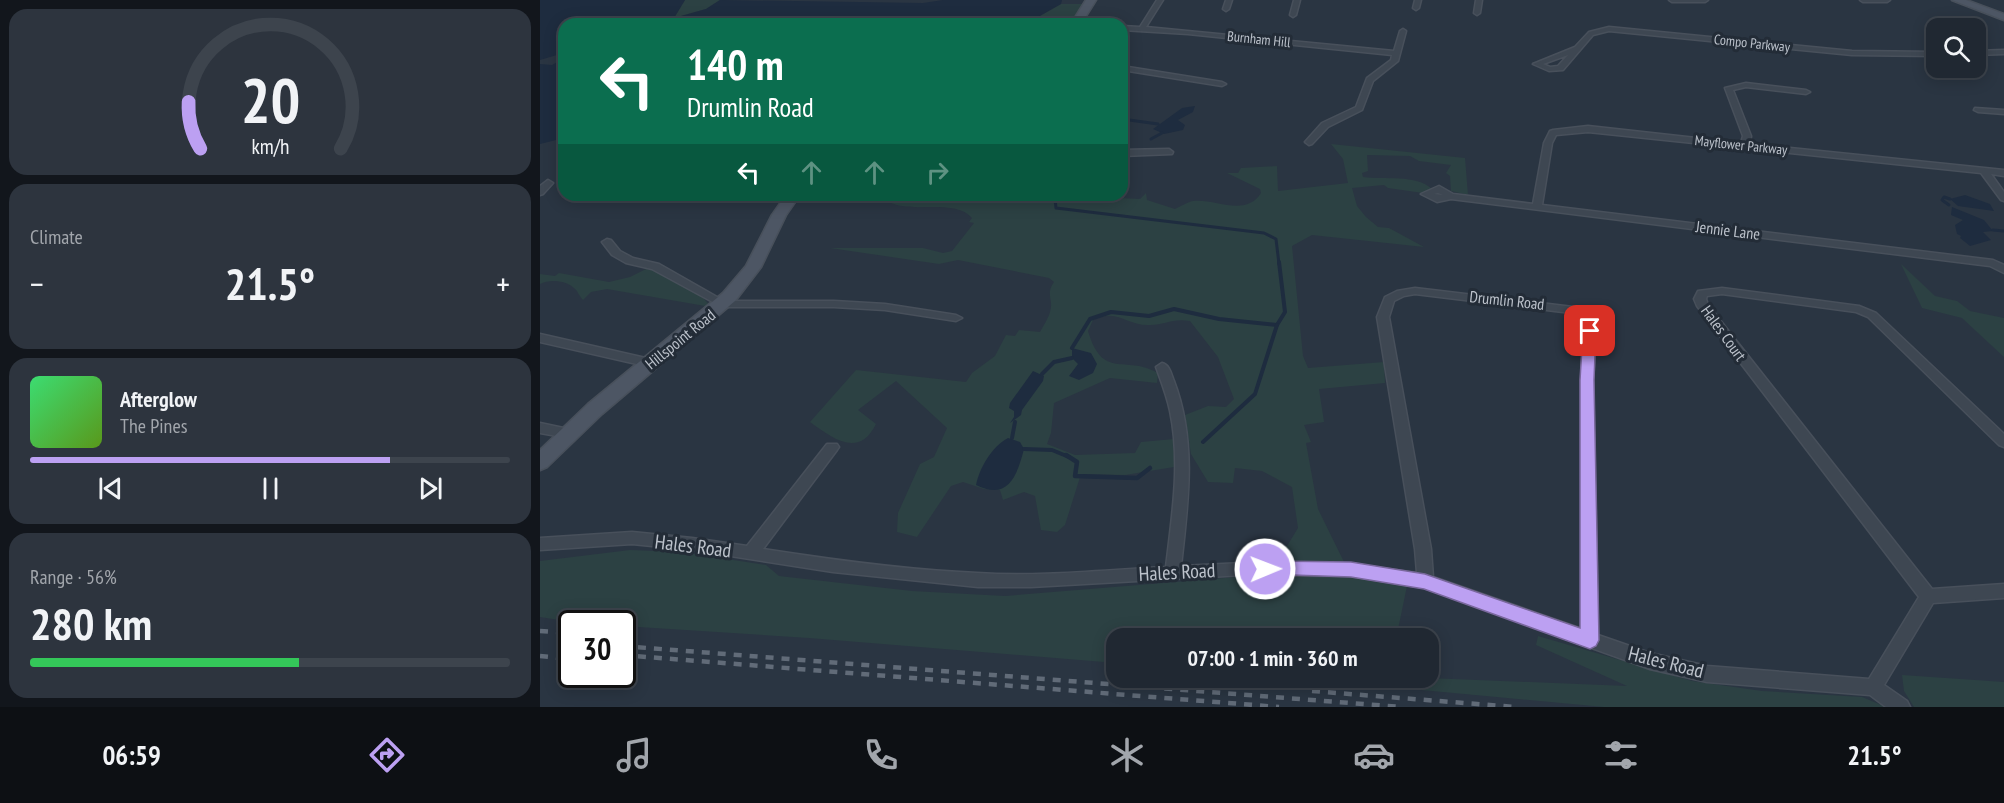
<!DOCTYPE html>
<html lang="en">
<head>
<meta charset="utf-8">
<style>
	body { margin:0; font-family:"PT Sans Narrow",sans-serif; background:#2d343e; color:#f1f3f6; height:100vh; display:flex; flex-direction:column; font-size:22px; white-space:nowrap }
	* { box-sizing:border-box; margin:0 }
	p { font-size:20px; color:#a2a6ac }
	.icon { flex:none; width:33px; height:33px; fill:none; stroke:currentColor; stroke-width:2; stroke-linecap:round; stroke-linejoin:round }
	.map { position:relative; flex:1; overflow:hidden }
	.sheet { display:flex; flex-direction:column; gap:9px; padding:9px; background:#12161c; width:540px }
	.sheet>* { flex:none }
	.hud { position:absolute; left:18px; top:18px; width:570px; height:183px; border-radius:18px; box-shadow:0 3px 15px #0003,0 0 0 2px #3d444d; background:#0b6e4f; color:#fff; overflow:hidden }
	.controls { position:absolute; left:1386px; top:18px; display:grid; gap:12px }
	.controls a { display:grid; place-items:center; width:60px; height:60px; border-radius:12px; background:#202832; box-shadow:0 3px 15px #0003,0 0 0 2px #3d444d; font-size:30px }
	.speed { position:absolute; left:18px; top:610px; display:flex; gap:12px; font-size:30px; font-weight:700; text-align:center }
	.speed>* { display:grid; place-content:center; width:78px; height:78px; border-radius:50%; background:#202832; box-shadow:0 3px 15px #0003,0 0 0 2px #3d444d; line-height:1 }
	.speed .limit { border:3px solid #111; border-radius:9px; background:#fff; color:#111 }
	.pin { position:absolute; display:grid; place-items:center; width:51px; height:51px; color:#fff; margin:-26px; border-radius:12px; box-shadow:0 3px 9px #0006 }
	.me { position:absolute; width:66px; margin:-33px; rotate:89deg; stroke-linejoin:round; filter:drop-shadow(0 0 4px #0008) }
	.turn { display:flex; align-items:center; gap:21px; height:126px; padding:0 30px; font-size:27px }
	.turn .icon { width:78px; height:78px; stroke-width:2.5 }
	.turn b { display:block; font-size:42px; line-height:51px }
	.lanes { display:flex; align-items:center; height:57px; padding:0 30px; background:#0003; justify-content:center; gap:30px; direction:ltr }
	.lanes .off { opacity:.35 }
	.big { font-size:45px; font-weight:600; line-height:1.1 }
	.sheet .card { flex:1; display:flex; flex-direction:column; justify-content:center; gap:9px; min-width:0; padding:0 21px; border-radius:18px; background:#2d343e }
	.sheet .dial { align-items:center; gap:0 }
	.dial svg { height:156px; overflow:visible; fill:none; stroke:#3d444d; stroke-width:7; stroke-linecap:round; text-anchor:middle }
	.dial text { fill:#f1f3f6; stroke:none }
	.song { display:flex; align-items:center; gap:18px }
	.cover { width:72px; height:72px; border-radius:9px; background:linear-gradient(135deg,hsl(140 70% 55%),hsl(90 70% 35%)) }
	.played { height:6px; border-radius:3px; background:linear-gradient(90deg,#bca0f2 75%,#3d444d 75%) }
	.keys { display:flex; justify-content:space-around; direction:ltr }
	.heat { display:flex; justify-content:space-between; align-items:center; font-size:33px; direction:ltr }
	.charge { height:9px; border-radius:4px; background:linear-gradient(90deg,#34c759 56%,#3d444d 0) }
	.trip { position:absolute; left:566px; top:628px; width:333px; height:60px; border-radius:18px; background:#202832; box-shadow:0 3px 15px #0003,0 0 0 2px #3d444d; font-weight:600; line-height:60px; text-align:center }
	.menu { display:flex; height:96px; justify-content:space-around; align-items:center; background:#0d1014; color:#a2a6ac }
	.menu .icon { width:42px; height:42px }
	.menu .selected { color:#bca0f2 }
	.menu b { font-size:27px; color:#f1f3f6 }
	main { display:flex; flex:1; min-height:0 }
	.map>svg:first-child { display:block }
	.green { fill:#2c4143 }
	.water { fill:#1e2c3f }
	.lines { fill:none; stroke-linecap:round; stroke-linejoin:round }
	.stream-far2 { stroke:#1e2c3f; stroke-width:3 }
	.stream-far1 { stroke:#1e2c3f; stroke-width:4 }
	.stream { stroke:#1e2c3f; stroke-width:4.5 }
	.street-casing { stroke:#48505b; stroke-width:3 }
	.secondary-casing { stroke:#48505b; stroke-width:3 }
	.street { fill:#3e4752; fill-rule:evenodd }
	.secondary { fill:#4d5664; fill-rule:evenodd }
	.rail { stroke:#616b78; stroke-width:4.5; stroke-dasharray:8 8; stroke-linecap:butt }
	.route { fill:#bca0f2; stroke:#7a689d; stroke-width:1.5 }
	.labels { text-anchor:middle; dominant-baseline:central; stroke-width:6; stroke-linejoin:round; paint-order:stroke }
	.far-street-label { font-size:14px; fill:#bcc2cb; stroke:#232c37 }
	.street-label { font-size:16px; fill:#bcc2cb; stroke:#232c37 }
	.near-street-label { font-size:20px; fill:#bcc2cb; stroke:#232c37 }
</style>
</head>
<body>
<main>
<section class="sheet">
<div class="card dial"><svg viewBox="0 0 100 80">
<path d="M14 69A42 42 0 1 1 86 69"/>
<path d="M14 69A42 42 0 0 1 8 45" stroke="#bca0f2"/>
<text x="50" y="56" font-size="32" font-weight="700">20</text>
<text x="50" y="72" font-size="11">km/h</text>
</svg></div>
<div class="card"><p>Climate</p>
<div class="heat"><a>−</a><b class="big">21.5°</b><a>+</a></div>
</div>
<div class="card">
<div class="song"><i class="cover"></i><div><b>Afterglow</b><p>The Pines</p></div></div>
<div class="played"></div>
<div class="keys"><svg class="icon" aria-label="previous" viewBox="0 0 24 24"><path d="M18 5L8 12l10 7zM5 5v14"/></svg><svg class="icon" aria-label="pause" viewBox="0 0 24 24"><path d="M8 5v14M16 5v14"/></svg><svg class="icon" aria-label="next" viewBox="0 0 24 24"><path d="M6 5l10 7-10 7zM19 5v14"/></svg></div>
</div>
<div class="card"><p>Range · 56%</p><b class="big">280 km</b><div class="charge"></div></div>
</section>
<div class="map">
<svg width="1464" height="707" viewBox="0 0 1464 707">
	<rect width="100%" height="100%" fill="#2a3542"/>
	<g class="green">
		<polygon points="145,0 180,0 166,9 134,18"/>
		<polygon points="521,4 545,4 532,24 461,24 498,17"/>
		<path d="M791 144 925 158 928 195 911 191 910 176 906 173 911 165 879 161 870 156 827 155 828 171 822 173 823 177C844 180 876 174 892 189L883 193 848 188 844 185 812 188 817 206 826 217 838 227 849 228 884 247 772 235 752 246 763 356 768 368 844 362 845 383 779 389 784 422 764 425 771 442 766 443 778 509 804 562H707L725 544 747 546 758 528 752 487 722 471 695 468 693 483 668 482 651 454 645 415 668 406 686 407 694 399 678 357 650 321C631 318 623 326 608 325 585 325 578 308 553 320L548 331C563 381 584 354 618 373L617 383 570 378 514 403 511 433 507 444 535 455 595 453 601 442 634 439V467L585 475 541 474 525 525 517 532 501 530 495 496 484 492 463 500 460 490 444 489 423 482 411 486 377 537 357 532 358 513 380 464 394 457 407 428 356 381 318 410 336 424C319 459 292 438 270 422L316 370 426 382 432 373 455 356 466 335 475 336 479 330 500 332C505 323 512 313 511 303 510 294 508 291 514 282L509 278 418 260 399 264 290 248H383L403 253 412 251 434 223 429 222 432 218C418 201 381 210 362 206 354 205 347 201 340 197L450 198 452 195H491L512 200 578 195 580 198 600 199 606 193 607 200 635 209C640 207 647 202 653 201 675 198 705 218 721 193L720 189 687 173H698L701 168 737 166 738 191 808 183 803 159Z"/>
		<polygon points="1361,264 1395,296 1417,301 1430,311 1464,318 1464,357 1422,318 1382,308"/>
		<path d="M110 267 159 293 171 307 67 289 51 292 43 300C39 296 38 291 34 288 26 280 9 279 0 284V274L15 276 19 273 69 282 90 277Z"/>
		<polygon points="90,550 142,552 226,565 239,576 372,591 465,596 709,576 803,575 867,586 856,639 576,639 576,663 269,638 83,626 82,624 45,624 0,617 0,561"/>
		<polygon points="998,636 1152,681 1222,691 1322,697 1346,707 1064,707 753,678 888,678 1087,686 996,645"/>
		<polygon points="1362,675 1464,682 1464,707 1374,707 1364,691"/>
	</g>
	<g class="water">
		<polygon points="0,0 145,0 134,18 166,9 180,0 383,3 403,0 522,0 521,4 498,17 461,24 24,24 24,138 0,144 0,64 12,65 23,59 17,55 0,60"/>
		<polygon points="655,106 653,112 638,120 645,125 643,130 624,134 613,129 642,108"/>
		<polygon points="1425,195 1450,204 1454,211 1418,206 1410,199"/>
		<polygon points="1412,207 1444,220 1453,231 1443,232 1451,240 1430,246 1420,238 1421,236 1417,234 1415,225 1423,220 1411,215"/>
		<polygon points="532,348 551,353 557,364 553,373 539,380 529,376 538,364 532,358"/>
		<polygon points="493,371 504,376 503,381 482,410 481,415 470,423 474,417 474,411 469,408 470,403"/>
		<path d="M468 438 480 442 484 449C477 476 468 501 436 485 439 469 452 446 468 438Z"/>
	</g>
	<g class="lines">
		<g class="stream-far2">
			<polyline points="582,119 618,124"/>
			<polyline points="611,139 622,133"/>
			<polyline points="495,195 515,199 516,208 724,233 736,239 739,264"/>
			<polyline points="515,199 530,196"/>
			<polyline points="1409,205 1402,200 1404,197 1410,199"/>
			<polyline points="1453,230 1464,231"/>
		</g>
		<g class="stream-far1">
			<polyline points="532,348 550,319 571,312 609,316 634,309 679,319 737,325 745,312 739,262"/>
			<polyline points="502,374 514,362 532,358"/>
			<polyline points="472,438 475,422"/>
			<polyline points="663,442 715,394 737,325"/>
			<polyline points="484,449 512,450 529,457"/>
		</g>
		<polyline class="stream" points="526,455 537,462 535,476 597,478 610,468"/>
		<defs>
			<g id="street">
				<polygon points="617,0 623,0 606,27 854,51 860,31 863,29 866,31 858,61 833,81 822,110 788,127 772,144 769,145 765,142 782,123 816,107 827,78 851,60 852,55 648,34 582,30 582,26 600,27"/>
				<polygon points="686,0 692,0 689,9 686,11 683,9"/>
				<polygon points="754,0 760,0 756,15 753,17 750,15"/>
				<polygon points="875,0 881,0 879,8 876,10 873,8"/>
				<polygon points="936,0 942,0 940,13 937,15 934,13"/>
				<polygon points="1129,0 1168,0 1165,2 1132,2"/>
				<polygon points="1320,0 1350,0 1347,2 1323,2"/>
				<path d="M1069 27 1312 51 1396 52V56L1312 55 1069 31 1053 35 1023 70 1009 71 993 64 1035 47 1049 32ZM1028 55 1018 66 1010 67 1003 64Z"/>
				<polygon points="1464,50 1464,54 1436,55 1436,51"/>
				<polygon points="582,66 682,82 686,84 682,86 582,70"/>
				<path d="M1206 83 1266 90 1270 92 1266 94 1206 87 1193 90 1211 136 1210 144 1464 170V176L1451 174 1464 192V201L1461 200 1441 173 1048 132 1016 135 1012 143 1002 205 1453 260 1464 265V273L1450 266 911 199 897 202 881 194 899 186 913 194 993 204 1004 143 1010 131 1013 130 1048 126 1201 143 1203 136 1185 88ZM898 193 903 195 894 194Z"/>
				<polygon points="1435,108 1464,110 1464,114 1438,112 1434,110"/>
				<polygon points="629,149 633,152 632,154 582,156 582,150"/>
				<polygon points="8,180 13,183 3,194 0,195 0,186"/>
				<polygon points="67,239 71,240 80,251 93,258 119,264 184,301 294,301 345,304 416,315 422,318 416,321 345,310 294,307 182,307 112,269 86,263 72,255 62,242"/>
				<path d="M875 288 1033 307 1050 315 1056 331 1053 380 1058 635 1110 653 1167 666 1329 679 1379 597 1157 306 1154 299 1158 291 1182 288 1319 306 1336 313 1464 434V447L1459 445 1328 317 1316 312 1182 294 1167 296 1166 299 1168 305 1392 589 1464 584V598L1393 603 1344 685 1367 701 1370 707H1346L1330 695 1167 682 1110 669 885 588 811 576 704 575 491 587H438L293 572 152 550 92 544 0 550V538L92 532 152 538 207 546 287 444H297L299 447 297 450 223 549C294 560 366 570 437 573 500 577 564 570 626 567 632 515 641 463 630 411 627 396 621 381 616 367L622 363C630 365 631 374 634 381 657 441 648 504 641 566L704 563 811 564 877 573 875 549 837 317 845 297 857 291ZM875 294 1031 313 1039 317 1044 331 1041 380 1042 629 893 577 891 549 849 317 854 301 864 296Z"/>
				<polygon points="0,334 110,359 116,363 110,367 0,342"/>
				<polygon points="0,423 33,430 35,433 33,436 28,438 0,433"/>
			</g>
			<g id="secondary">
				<polygon points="546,0 556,0 541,24 531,24"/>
				<polygon points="1412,0 1426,0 1464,14 1464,20"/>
				<polygon points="246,195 260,195 246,215 221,267 195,301 62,414 7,467 0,470 0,450 48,404 183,293 206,266 232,215"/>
			</g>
		</defs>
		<use href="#street" class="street-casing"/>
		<use href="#secondary" class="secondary-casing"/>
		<use href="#street" class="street"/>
		<use href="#secondary" class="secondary"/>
		<g class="rail">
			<polyline points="0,631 32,633"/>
			<polyline points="82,646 862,707"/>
			<polyline points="82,655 739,707"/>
			<polyline points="0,656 32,659"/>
			<polyline points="772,691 975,707"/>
		</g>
	</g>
	<polygon class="route" points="1050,327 1056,331 1054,380 1059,640 1056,646 1050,649 884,589 811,577 719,574 716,569 719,563 725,561 811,562 885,574 1040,628 1040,380 1043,331"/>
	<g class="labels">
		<g class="far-street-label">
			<text transform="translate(719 39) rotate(6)">Burnham Hill</text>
			<text transform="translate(1212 43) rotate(6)">Compo Parkway</text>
			<text transform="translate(1201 145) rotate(6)">Mayflower Parkway</text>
		</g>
		<g class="street-label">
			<text transform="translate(1188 230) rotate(7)">Jennie Lane</text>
			<text transform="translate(967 300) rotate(6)">Drumlin Road</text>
			<text transform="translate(1184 333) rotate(54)">Hales Court</text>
			<text transform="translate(140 339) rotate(-39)">Hillspoint Road</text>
		</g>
		<g class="near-street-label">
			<text transform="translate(153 546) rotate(7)">Hales Road</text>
			<text transform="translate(637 572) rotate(-3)">Hales Road</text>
			<text transform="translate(1126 662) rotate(14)">Hales Road</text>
		</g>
	</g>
</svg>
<div class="controls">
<a><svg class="icon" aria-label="search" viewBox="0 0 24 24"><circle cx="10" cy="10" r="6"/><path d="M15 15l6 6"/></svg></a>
</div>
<div class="speed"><div class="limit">30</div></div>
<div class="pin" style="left:1050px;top:331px;background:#d93025"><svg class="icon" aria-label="arrive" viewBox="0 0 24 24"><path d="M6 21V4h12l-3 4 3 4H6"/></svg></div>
<svg class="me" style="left:725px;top:569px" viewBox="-20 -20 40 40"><circle r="17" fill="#bca0f2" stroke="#fff" stroke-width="3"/><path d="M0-11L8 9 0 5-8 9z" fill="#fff"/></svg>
<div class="trip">07:00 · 1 min · 360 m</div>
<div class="hud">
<div class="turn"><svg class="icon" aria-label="left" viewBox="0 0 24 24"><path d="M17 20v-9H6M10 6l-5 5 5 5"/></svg><div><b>140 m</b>Drumlin Road</div></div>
<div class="lanes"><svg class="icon" aria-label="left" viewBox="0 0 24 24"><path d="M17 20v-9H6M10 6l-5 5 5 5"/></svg><svg class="icon off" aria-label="ahead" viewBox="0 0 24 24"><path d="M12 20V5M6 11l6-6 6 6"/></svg><svg class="icon off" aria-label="ahead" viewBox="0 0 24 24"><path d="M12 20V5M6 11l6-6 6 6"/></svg><svg class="icon off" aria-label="right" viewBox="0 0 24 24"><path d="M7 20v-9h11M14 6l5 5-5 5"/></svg></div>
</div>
</div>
</main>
<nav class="menu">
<b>06:59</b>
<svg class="icon selected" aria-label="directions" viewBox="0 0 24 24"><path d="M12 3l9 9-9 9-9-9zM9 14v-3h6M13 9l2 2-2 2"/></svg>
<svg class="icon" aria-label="music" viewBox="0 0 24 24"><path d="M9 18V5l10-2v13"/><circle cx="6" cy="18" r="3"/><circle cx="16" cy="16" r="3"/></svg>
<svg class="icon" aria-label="phone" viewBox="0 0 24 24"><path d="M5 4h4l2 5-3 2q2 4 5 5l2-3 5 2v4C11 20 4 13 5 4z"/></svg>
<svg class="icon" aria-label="climate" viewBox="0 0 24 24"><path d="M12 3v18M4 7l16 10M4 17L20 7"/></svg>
<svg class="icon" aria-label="car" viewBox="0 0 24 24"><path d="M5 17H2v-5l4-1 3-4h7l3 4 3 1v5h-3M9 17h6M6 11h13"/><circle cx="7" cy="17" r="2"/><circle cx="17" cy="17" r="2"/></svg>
<svg class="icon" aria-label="filters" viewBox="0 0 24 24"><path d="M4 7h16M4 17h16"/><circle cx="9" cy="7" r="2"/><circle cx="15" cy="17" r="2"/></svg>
<b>21.5°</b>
</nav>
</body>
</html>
